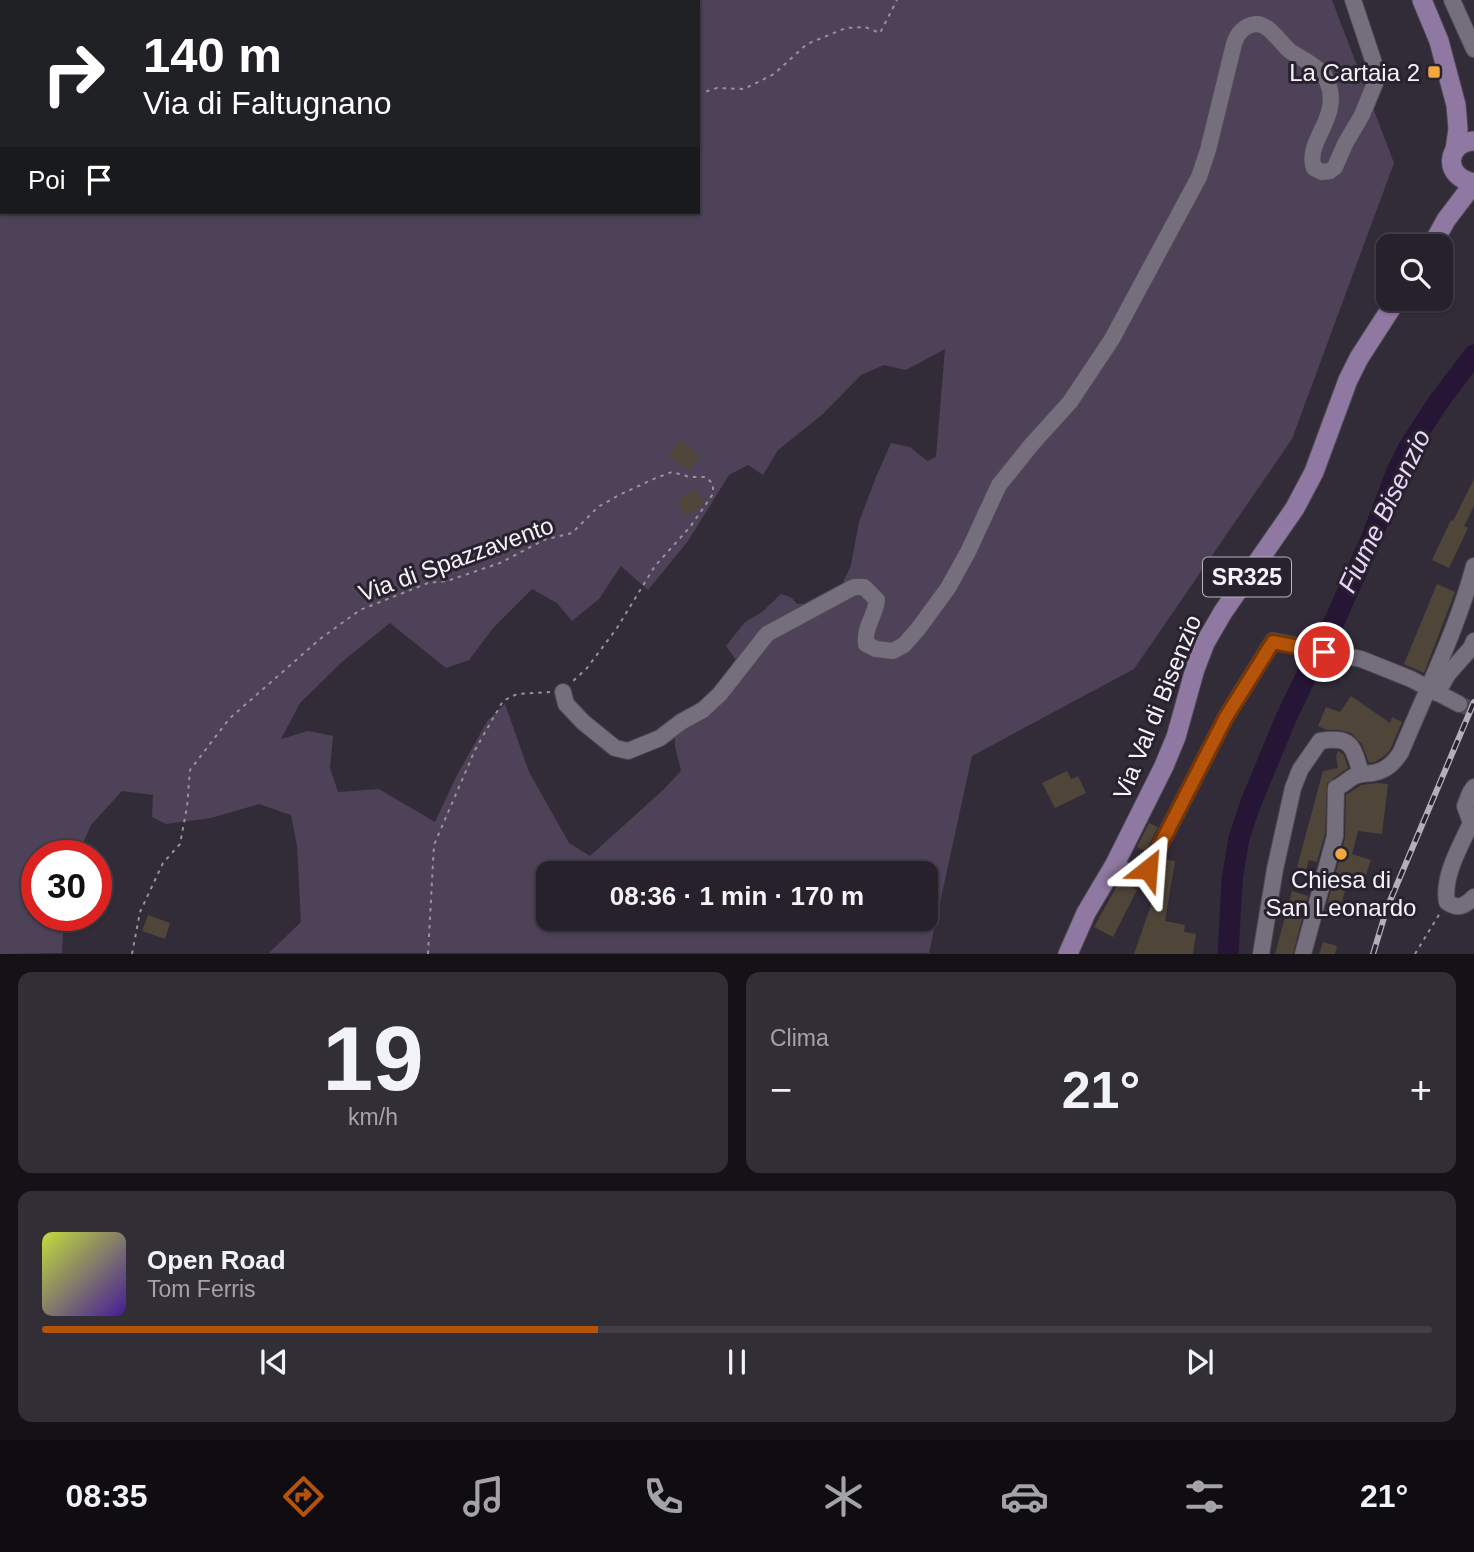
<!DOCTYPE html>
<html lang="it">
<head>
<meta charset="utf-8">
<style>
	body { margin:0; font-family:Helvetica,sans-serif; background:#322e36; color:#f1f3f6; height:100vh; display:flex; flex-direction:column; font-size:26px; white-space:nowrap }
	* { box-sizing:border-box; margin:0 }
	p { font-size:23px; color:#a4a3a8 }
	.icon { flex:none; width:38px; height:38px; fill:none; stroke:currentColor; stroke-width:2; stroke-linecap:round; stroke-linejoin:round }
	.map { position:relative; height:954px; overflow:hidden }
	.drawer { display:flex; flex-direction:column; gap:18px; padding:18px; background:#151217; flex:1 }
	.drawer>* { flex:none }
	.banner { position:absolute; left:0px; top:0px; width:700px; height:214px; box-shadow:0 2px 5px #0004,0 0 0 2px #423e47; background:#202124; color:#fff; overflow:hidden }
	.buttons { position:absolute; left:1376px; top:234px; display:grid; gap:14px }
	.buttons a { display:grid; place-items:center; width:77px; height:77px; border-radius:14px; background:#26212a; box-shadow:0 2px 5px #0004,0 0 0 2px #423e47; font-size:35px }
	.speed { position:absolute; left:21px; top:840px; display:flex; gap:14px; font-size:35px; font-weight:700; text-align:center }
	.speed>* { display:grid; place-content:center; width:91px; height:91px; border-radius:50%; background:#26212a; box-shadow:0 2px 5px #0004,0 0 0 2px #423e47; line-height:1 }
	.speed .limit { border:10px solid #d22; background:#fff; color:#111 }
	.pin { position:absolute; display:grid; place-items:center; width:60px; height:60px; color:#fff; margin:-30px; border:4px solid #fff; border-radius:50%; box-shadow:0 2px 7px #0007 }
	.me { position:absolute; width:77px; margin:-38px; rotate:28deg; stroke-linejoin:round; filter:drop-shadow(0 0 5px #0008) }
	.turn { display:flex; align-items:center; gap:24px; height:147px; padding:0 28px; font-size:32px }
	.turn .icon { width:91px; height:91px; stroke-width:2.5 }
	.turn b { display:block; font-size:49px; line-height:60px }
	.then { display:flex; align-items:center; height:66px; padding:0 28px; background:#0003; gap:14px; font-size:26px }
	.big { font-size:52px; font-weight:800; line-height:1.1 }
	.drawer .tile { flex:1; display:flex; flex-direction:column; justify-content:center; gap:10px; min-width:0; padding:0 24px; border-radius:14px; background:#322e36 }
	.drawer .dial { align-items:center; gap:0 }
	.dial b { font-size:91px; line-height:1 }
	.song { display:flex; align-items:center; gap:21px }
	.cover { width:84px; height:84px; border-radius:10px; background:linear-gradient(135deg,hsl(70 70% 55%),hsl(260 70% 35%)) }
	.played { height:7px; border-radius:4px; background:linear-gradient(90deg,#b45309 40%,#423e47 40%) }
	.keys { display:flex; justify-content:space-around; direction:ltr }
	.heat { display:flex; justify-content:space-between; align-items:center; font-size:38px; direction:ltr }
	.drawer .tiles { flex:1; display:grid; gap:18px; grid-template-columns:1fr 1fr }
	.tile:last-child { grid-column:span 2 }
	.trip { position:absolute; left:536px; top:861px; width:402px; height:70px; border-radius:14px; background:#26212a; box-shadow:0 2px 5px #0004,0 0 0 2px #423e47; font-weight:800; line-height:70px; text-align:center }
	.dock { display:flex; height:112px; justify-content:space-around; align-items:center; background:#0f0d11; color:#a4a3a8 }
	.dock .icon { width:49px; height:49px }
	.dock .selected { color:#b45309 }
	.dock b { font-size:32px; color:#f1f3f6 }
	.map>svg:first-child { display:block }
	.green { fill:#4e4259; fill-rule:evenodd }
	.lines { fill:none; stroke-linecap:round; stroke-linejoin:round }
	.river { stroke:#261534; stroke-width:21 }
	.building { fill:#4f4539 }
	.minor-tunnel { stroke:#4f4a55; stroke-width:16; stroke-dasharray:16 8; stroke-linecap:butt }
	.minor-casing { stroke:#4f4954; stroke-width:18 }
	.major-casing { stroke:#4f4954; stroke-width:21 }
	.path { stroke:#97929c; stroke-width:2; stroke-dasharray:3.5 5; stroke-linecap:butt }
	.minor { stroke:#756e7c; stroke-width:16 }
	.major { stroke:#8f79a2; stroke-width:19 }
	.rail-casing { stroke:#b3aeb7; stroke-width:6 }
	.rail { stroke:#28222e; stroke-width:3.5; stroke-dasharray:10; stroke-linecap:butt }
	.route-casing { stroke:#753606; stroke-width:18 }
	.route { stroke:#b45309; stroke-width:12 }
	.poi-dot { fill:#f1a640; stroke:#28222e; stroke-width:2.5 }
	.labels { text-anchor:middle; dominant-baseline:central; stroke-width:6; stroke-linejoin:round; paint-order:stroke }
	.shield { fill:#28222e; stroke:#b8b4bd; stroke-width:2 }
	.shield-label { font-size:23px; font-weight:bold; fill:#f6f2fa }
	.poi-label { font-size:24px; fill:#f6f2fa; stroke:#28222e; text-anchor:end }
	.street-label { font-size:24px; fill:#f6f2fa; stroke:#28222e }
	.water-label { font-size:26px; font-style:italic; fill:#e9d6fb; stroke:#28222e }
</style>
</head>
<body>
<div class="map">
<svg width="1474" height="954" viewBox="0 0 1474 954">
	<rect width="100%" height="100%" fill="#322c38"/>
	<path class="green" d="M0 0H1332L1394 163 1292 439 1134 669 972 756 929 953H269L301 922 297 846 291 815 259 804 211 818 166 824 152 817 153 795 122 791 91 825 77 856H37V915H64L62 953 0 954ZM2 2H698V212H2ZM945 349 936 457 927 461 910 447 891 443 876 477 859 522 851 565 842 585 813 604H797L792 598 781 594 762 612 745 622 726 646 739 664 702 705 675 719V746L681 771 663 790 590 856 569 843 529 772 505 704 488 720 456 777 435 822 379 789 338 792 330 768 333 736 308 731 281 739 300 703 343 661 390 623 446 668 469 660 494 627 532 589 557 603 572 621 599 599 621 566 648 590 688 541 729 475 748 465 763 475 778 450 823 414 861 375 884 365 906 370ZM548 873H926V919H548Z"/>
	<g class="lines">
		<polyline class="river" points="1228,954 1232,882 1235,861 1239,838 1250,805 1286,718 1308,672 1335,620 1372,537 1397,471 1409,447 1439,401 1474,355"/>
	</g>
	<g class="building">
		<polygon points="680,440 700,456 689,471 668,456"/>
		<polygon points="1474,479 1474,506 1464,526 1468,528 1449,568 1432,560 1451,520 1453,521"/>
		<polygon points="694,489 705,503 687,516 677,502"/>
		<polygon points="1437,584 1455,592 1424,673 1404,664"/>
		<polygon points="1351,696 1390,723 1392,717 1402,722 1390,750 1383,757 1375,762 1369,763 1362,744 1351,733 1339,730 1327,730 1318,726 1326,707 1340,712"/>
		<polygon points="1338,751 1344,755 1348,768 1327,783 1325,834 1317,862 1309,860 1306,870 1297,867 1323,771 1338,768 1336,756"/>
		<polygon points="1067,771 1071,779 1078,776 1086,793 1055,808 1042,783"/>
		<polygon points="1377,783 1388,784 1382,834 1358,831 1352,854 1371,860 1365,878 1350,873 1337,920 1324,916 1345,838 1346,795 1361,785"/>
		<polygon points="1149,823 1158,827 1146,851 1137,847"/>
		<polygon points="1165,859 1175,861 1165,921 1185,925 1184,932 1196,934 1193,954 1134,954 1152,902 1157,874"/>
		<polygon points="1120,880 1137,890 1113,937 1094,927"/>
		<polygon points="1292,891 1308,896 1293,954 1275,954"/>
		<polygon points="148,915 170,923 165,939 142,931"/>
		<polygon points="1323,942 1337,946 1335,954 1319,954"/>
	</g>
	<g class="lines">
		<polyline class="minor-tunnel" points="1459,704 1474,710"/>
		<defs>
			<g id="minor">
				<polyline points="1452,0 1474,49"/>
				<path d="M563 692 566 704 583 722 615 748 628 751 660 738 681 722 703 710 720 694 767 634 854 587H864L877 600C875 616 864 627 866 644L876 649 893 651 904 645 918 629 948 588 968 552 999 485 1032 444 1070 402 1112 339 1199 177 1208 150 1234 44C1237 34 1244 25 1256 24 1270 24 1280 43 1290 51 1300 58 1312 63 1321 72 1325 75 1325 77 1327 81 1343 117 1304 141 1314 168L1322 172 1330 171 1335 167 1345 144 1362 115 1375 83V66L1353 0"/>
				<polyline points="1437,693 1448,674 1471,648 1474,641"/>
				<path d="M1474 787 1470 793 1465 806 1471 823C1461 845 1442 877 1447 902 1458 910 1465 906 1474 897"/>
				<path d="M1115 864C1128 872 1134 879 1148 869L1226 717 1273 641 1361 659 1411 679 1459 704"/>
				<path d="M1261 954 1275 869 1293 788 1300 770 1320 741C1352 736 1353 746 1361 774"/>
				<path d="M1303 954 1335 836 1336 788C1344 785 1348 779 1355 776 1362 773 1367 774 1373 773 1387 770 1394 763 1401 752 1426 691 1457 630 1474 566"/>
			</g>
			<g id="major">
				<polyline points="1422,0 1439,41 1456,105 1458,129 1455,150"/>
				<path d="M1474 141C1446 142 1442 177 1474 183"/>
				<polyline points="1431,247 1446,220 1474,183"/>
				<polyline points="1068,954 1086,913 1115,864 1164,766 1176,737 1195,669 1205,643 1223,612 1295,508 1314,472 1348,380 1359,358 1397,299"/>
			</g>
		</defs>
		<use href="#minor" class="minor-casing"/>
		<use href="#major" class="major-casing"/>
		<g class="path">
			<polyline points="645,0 647,2"/>
			<polyline points="698,94 717,88 744,89 774,74 807,44 846,28 865,27 880,33 897,0"/>
			<polyline points="132,954 140,912 163,863 180,844 187,807 190,770 229,719 320,639 360,610 428,583 447,581 500,563 544,540 572,533 598,507 619,495 656,478 672,472 690,477 706,477 713,484 713,494 690,527 655,566 617,628 587,668 572,682"/>
			<polyline points="428,954 434,845 475,750 503,701 517,694 550,692"/>
			<polyline points="1415,954 1440,913"/>
		</g>
		<use href="#minor" class="minor"/>
		<use href="#major" class="major"/>
		<defs>
			<polyline id="rail" points="1373,954 1387,908 1474,702"/>
		</defs>
		<use href="#rail" class="rail-casing"/>
		<use href="#rail" class="rail"/>
	</g>
	<g class="lines">
		<defs>
			<polyline id="route" points="1148,869 1226,717 1273,642 1324,652"/>
		</defs>
		<use href="#route" class="route-casing"/>
		<use href="#route" class="route"/>
	</g>
	<g class="poi-dot">
		<rect x="1427" y="65" width="14" height="14" rx="3.5"/>
		<circle cx="1341" cy="854" r="7"/>
	</g>
	<g class="labels">
		<rect class="shield" x="1203" y="557.5" width="88" height="39" rx="5"/>
		<g class="shield-label">
			<text x="1247" y="577">SR325</text>
		</g>
		<g class="poi-label">
			<text x="1420" y="72">La Cartaia 2</text>
			<text x="1341" y="879" text-anchor="middle">Chiesa di<tspan x="1341" dy="28">San Leonardo</tspan></text>
		</g>
		<g class="street-label">
			<text transform="translate(456 559) rotate(-20)">Via di Spazzavento</text>
			<text transform="translate(1157 707) rotate(-68)">Via Val di Bisenzio</text>
		</g>
		<g class="water-label">
			<text transform="translate(1384 511) rotate(-64)">Fiume Bisenzio</text>
		</g>
	</g>
</svg>
<div class="buttons">
<a><svg class="icon" aria-label="search" viewBox="0 0 24 24"><circle cx="10" cy="10" r="6"/><path d="M15 15l6 6"/></svg></a>
</div>
<div class="speed"><div class="limit">30</div></div>
<div class="pin" style="left:1324px;top:652px;background:#d93025"><svg class="icon" aria-label="arrive" viewBox="0 0 24 24"><path d="M6 21V4h12l-3 4 3 4H6"/></svg></div>
<svg class="me" style="left:1148px;top:869px" viewBox="-20 -20 40 40"><path d="M0-17L14 15 0 8-14 15z" fill="#b45309" stroke="#fff" stroke-width="4"/></svg>
<div class="trip">08:36 · 1 min · 170 m</div>
<div class="banner">
<div class="turn"><svg class="icon" aria-label="right" viewBox="0 0 24 24"><path d="M7 20v-9h11M14 6l5 5-5 5"/></svg><div><b>140 m</b>Via di Faltugnano</div></div>
<div class="then">Poi<svg class="icon" aria-label="arrive" viewBox="0 0 24 24"><path d="M6 21V4h12l-3 4 3 4H6"/></svg></div>
</div>
</div>
<section class="drawer">
<div class="tiles">
<div class="tile dial"><b>19</b><p>km/h</p></div>
<div class="tile"><p>Clima</p>
<div class="heat"><a>−</a><b class="big">21°</b><a>+</a></div>
</div>
<div class="tile">
<div class="song"><i class="cover"></i><div><b>Open Road</b><p>Tom Ferris</p></div></div>
<div class="played"></div>
<div class="keys"><svg class="icon" aria-label="previous" viewBox="0 0 24 24"><path d="M18 5L8 12l10 7zM5 5v14"/></svg><svg class="icon" aria-label="pause" viewBox="0 0 24 24"><path d="M8 5v14M16 5v14"/></svg><svg class="icon" aria-label="next" viewBox="0 0 24 24"><path d="M6 5l10 7-10 7zM19 5v14"/></svg></div>
</div>
</div>
</section>
<nav class="dock">
<b>08:35</b>
<svg class="icon selected" aria-label="directions" viewBox="0 0 24 24"><path d="M12 3l9 9-9 9-9-9zM9 14v-3h6M13 9l2 2-2 2"/></svg>
<svg class="icon" aria-label="music" viewBox="0 0 24 24"><path d="M9 18V5l10-2v13"/><circle cx="6" cy="18" r="3"/><circle cx="16" cy="16" r="3"/></svg>
<svg class="icon" aria-label="phone" viewBox="0 0 24 24"><path d="M5 4h4l2 5-3 2q2 4 5 5l2-3 5 2v4C11 20 4 13 5 4z"/></svg>
<svg class="icon" aria-label="climate" viewBox="0 0 24 24"><path d="M12 3v18M4 7l16 10M4 17L20 7"/></svg>
<svg class="icon" aria-label="car" viewBox="0 0 24 24"><path d="M5 17H2v-5l4-1 3-4h7l3 4 3 1v5h-3M9 17h6M6 11h13"/><circle cx="7" cy="17" r="2"/><circle cx="17" cy="17" r="2"/></svg>
<svg class="icon" aria-label="filters" viewBox="0 0 24 24"><path d="M4 7h16M4 17h16"/><circle cx="9" cy="7" r="2"/><circle cx="15" cy="17" r="2"/></svg>
<b>21°</b>
</nav>
</body>
</html>
